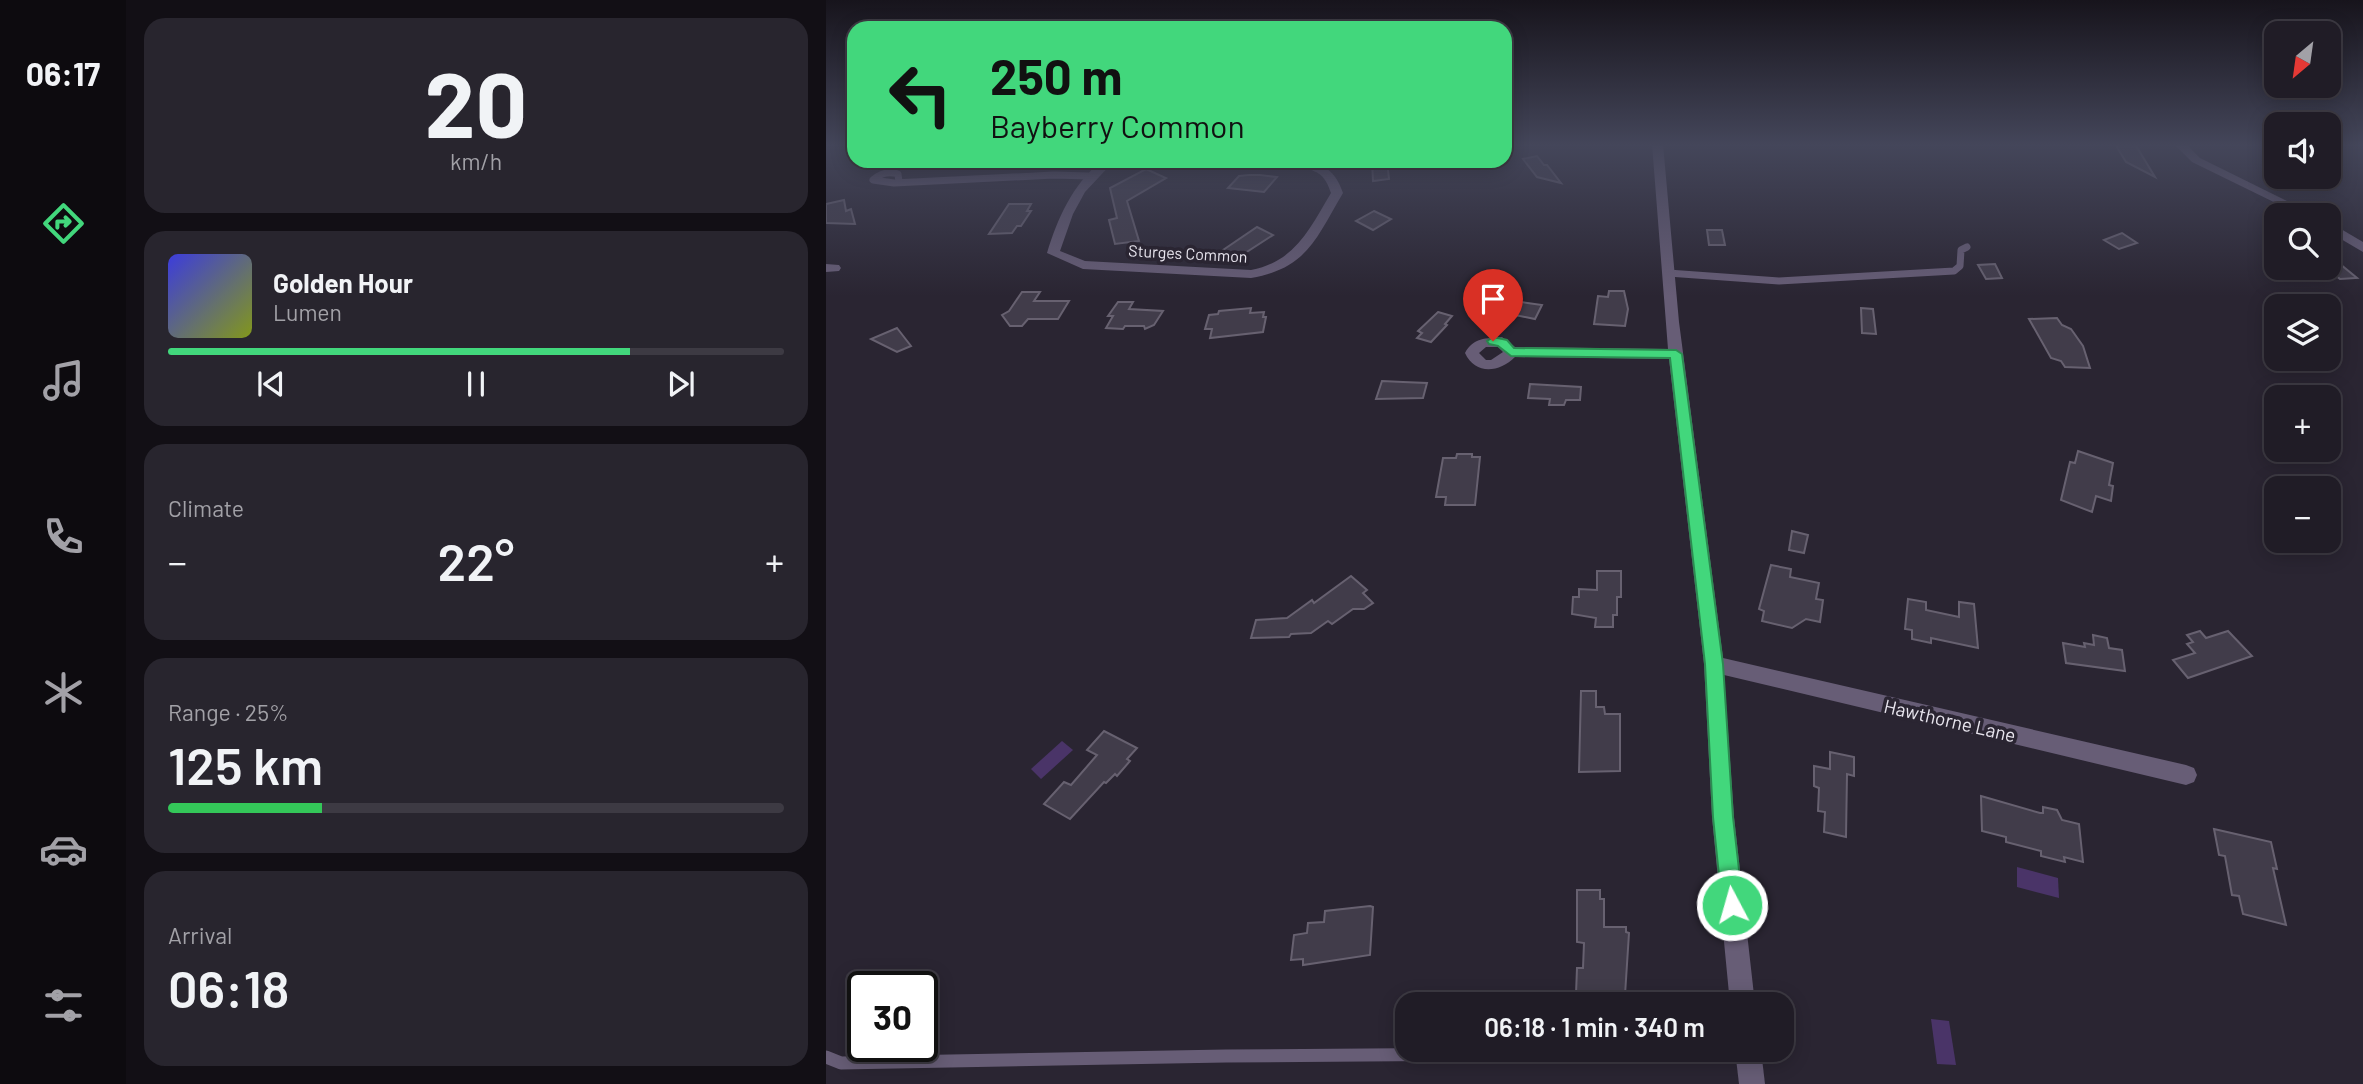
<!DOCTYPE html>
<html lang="en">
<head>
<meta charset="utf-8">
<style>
	body { margin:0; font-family:Barlow,sans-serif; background:#28252e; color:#f1f3f6; height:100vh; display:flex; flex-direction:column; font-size:26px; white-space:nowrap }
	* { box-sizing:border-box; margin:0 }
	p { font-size:23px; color:#a2a1a7 }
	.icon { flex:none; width:38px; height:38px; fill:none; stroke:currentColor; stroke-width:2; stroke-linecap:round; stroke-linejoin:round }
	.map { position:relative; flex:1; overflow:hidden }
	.side { display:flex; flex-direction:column; gap:18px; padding:18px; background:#120f15; width:700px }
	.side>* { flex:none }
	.top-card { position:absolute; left:21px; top:21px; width:665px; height:147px; border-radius:21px; box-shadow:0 4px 18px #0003,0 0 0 2px #3d3a43; background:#42d77c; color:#111; overflow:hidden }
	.needle { width:46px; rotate:209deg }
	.buttons { position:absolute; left:1438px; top:21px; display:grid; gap:14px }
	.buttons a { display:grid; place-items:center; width:77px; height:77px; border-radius:14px; background:#201c26; box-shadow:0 4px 18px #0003,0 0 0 2px #3d3a43; font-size:35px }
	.speed { position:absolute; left:21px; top:971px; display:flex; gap:14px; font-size:35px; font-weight:700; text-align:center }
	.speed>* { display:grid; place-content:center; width:91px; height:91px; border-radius:50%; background:#201c26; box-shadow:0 4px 18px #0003,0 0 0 2px #3d3a43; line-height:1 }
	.speed .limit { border:4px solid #111; border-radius:10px; background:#fff; color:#111 }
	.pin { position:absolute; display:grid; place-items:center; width:60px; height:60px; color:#fff; margin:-72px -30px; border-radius:50% 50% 50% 0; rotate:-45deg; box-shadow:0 0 7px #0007 }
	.pin .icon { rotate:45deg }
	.me { position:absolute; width:77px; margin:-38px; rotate:354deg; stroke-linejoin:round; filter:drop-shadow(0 0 5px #0008) }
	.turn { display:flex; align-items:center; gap:24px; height:147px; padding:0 28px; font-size:32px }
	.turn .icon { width:91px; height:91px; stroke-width:2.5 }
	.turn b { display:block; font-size:49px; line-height:60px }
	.big { font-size:52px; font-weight:600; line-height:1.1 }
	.side .widget { flex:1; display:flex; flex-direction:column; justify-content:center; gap:10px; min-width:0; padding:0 24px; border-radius:21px; background:#28252e }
	.side .dial { align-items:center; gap:0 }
	.dial b { font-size:91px; line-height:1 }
	.song { display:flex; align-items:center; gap:21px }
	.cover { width:84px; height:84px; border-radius:10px; background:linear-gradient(135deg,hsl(240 70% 55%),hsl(70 70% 35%)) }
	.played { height:7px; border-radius:4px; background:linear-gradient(90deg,#42d77c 75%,#3d3a43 75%) }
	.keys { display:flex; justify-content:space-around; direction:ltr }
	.heat { display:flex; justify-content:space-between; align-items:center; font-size:38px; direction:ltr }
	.charge { height:10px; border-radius:5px; background:linear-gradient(90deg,#34c759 25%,#3d3a43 0) }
	.trip { position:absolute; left:569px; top:992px; width:399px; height:70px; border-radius:21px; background:#201c26; box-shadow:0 4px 18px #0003,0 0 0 2px #3d3a43; font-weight:600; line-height:70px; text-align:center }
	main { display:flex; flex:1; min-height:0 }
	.tabs { display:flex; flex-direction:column; width:126px; justify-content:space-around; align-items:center; background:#0d0b0f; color:#a2a1a7 }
	.tabs .icon { width:49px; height:49px }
	.tabs .active { color:#42d77c }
	.tabs b { font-size:32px; color:#f1f3f6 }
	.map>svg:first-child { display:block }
	.water { fill:#4a3468 }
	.building { fill:#413c4a; stroke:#676170; stroke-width:2 }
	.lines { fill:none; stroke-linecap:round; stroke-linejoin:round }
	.lane-far1 { stroke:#675d76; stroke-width:7 }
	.lane { stroke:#675d76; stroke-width:13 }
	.street { fill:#675d76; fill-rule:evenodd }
	.route { fill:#42d77c; stroke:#2b8c51; stroke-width:2 }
	.labels { text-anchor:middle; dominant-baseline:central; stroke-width:7; stroke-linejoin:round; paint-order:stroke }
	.far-street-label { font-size:16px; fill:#e8e5ee; stroke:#2a2532 }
	.street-label { font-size:19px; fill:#e8e5ee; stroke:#2a2532 }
</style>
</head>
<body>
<main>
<nav class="tabs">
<b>06:17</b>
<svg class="icon active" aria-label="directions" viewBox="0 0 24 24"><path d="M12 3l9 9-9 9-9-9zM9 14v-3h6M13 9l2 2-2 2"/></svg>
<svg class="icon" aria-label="music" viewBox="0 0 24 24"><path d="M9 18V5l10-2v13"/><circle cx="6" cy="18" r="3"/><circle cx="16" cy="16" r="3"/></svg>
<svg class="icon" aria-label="phone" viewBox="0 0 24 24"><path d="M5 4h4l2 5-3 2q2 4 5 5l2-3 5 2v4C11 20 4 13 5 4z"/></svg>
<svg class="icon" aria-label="climate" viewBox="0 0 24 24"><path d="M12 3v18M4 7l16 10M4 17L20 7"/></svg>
<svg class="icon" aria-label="car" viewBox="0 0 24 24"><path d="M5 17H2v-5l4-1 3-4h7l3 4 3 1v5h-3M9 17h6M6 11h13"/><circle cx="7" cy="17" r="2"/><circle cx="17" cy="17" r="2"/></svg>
<svg class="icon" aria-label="filters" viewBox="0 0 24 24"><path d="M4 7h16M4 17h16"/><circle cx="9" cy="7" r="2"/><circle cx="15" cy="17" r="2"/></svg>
</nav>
<section class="side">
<div class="widget dial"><b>20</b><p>km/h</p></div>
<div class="widget">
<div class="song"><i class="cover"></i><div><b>Golden Hour</b><p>Lumen</p></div></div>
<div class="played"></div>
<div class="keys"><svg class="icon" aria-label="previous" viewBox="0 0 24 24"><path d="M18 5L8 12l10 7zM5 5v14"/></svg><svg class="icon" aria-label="pause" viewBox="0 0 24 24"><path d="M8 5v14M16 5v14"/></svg><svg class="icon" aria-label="next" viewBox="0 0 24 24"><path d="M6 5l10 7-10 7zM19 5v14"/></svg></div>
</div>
<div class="widget"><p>Climate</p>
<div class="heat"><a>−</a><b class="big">22°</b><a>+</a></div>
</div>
<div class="widget"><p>Range · 25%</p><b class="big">125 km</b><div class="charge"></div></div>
<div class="widget"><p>Arrival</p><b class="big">06:18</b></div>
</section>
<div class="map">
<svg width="1537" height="1084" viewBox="0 0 1537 1084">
	<rect width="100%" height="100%" fill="#2a2532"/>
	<g class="water">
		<polygon points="236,741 247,750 215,779 205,769"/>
		<polygon points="1191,867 1232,878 1233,898 1191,887"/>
		<polygon points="1105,1019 1123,1021 1130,1065 1111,1064"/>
	</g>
	<g class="building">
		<polygon points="1289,144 1309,144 1329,177 1300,162"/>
		<polygon points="711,156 718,165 721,165 735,183 711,177 697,159"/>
		<polygon points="546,161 561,161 563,179 547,181"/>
		<polygon points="320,169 340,178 301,201 313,241 289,244 283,220 291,218 284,188"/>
		<polygon points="423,175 434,175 451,177 438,192 402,188 413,176"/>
		<polygon points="18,200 20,211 25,209 29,224 0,223 0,204"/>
		<polygon points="183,204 205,204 201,211 205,211 195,226 191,226 186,233 163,234"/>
		<polygon points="548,211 565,219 547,230 530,221"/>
		<polygon points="431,227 447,235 413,257 397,250"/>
		<polygon points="881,230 896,230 899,245 883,245"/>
		<polygon points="1296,233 1311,243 1293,249 1278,240"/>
		<polygon points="1503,255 1531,278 1514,279 1500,268 1503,268"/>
		<polygon points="1169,264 1176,278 1160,279 1152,265"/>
		<polygon points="783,291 798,291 802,309 799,326 768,324 772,296 782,297"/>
		<polygon points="196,292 214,292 208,301 243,301 232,319 202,319 196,326 184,326 176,315 183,311"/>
		<polygon points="292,302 307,302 303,309 337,311 328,325 319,329 318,326 299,326 297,329 280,328 287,316 282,316"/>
		<polygon points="695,302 716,305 709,319 689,315"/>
		<polygon points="425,308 424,313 438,312 437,317 440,317 437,332 384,338 386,329 379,329 383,315 392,314 393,311"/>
		<polygon points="1035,308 1047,309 1050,334 1036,333"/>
		<polygon points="612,312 626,316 619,324 621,325 605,342 591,338 596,333 592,331"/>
		<polygon points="1231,318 1236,325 1245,329 1257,346 1264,368 1239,367 1235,361 1225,358 1203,319"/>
		<polygon points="71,328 85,346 71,352 45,339"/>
		<polygon points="556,381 577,382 601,383 597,398 550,399"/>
		<polygon points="704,384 755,387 754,400 740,400 738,405 723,405 724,399 702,398"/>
		<polygon points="1252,451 1287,463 1283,485 1287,486 1285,501 1270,496 1266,512 1235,500 1244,462 1249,463"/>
		<polygon points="631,454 646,454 646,457 654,457 649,505 619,505 620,497 610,497 617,458 630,458"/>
		<polygon points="966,531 982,535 978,553 963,550"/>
		<polygon points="945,565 965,569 964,577 993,583 990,599 997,600 994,622 980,619 966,628 936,621 938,611 933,609"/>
		<polygon points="771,571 795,571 795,597 791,597 791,615 787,615 787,627 769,627 770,618 746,614 747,597 753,597 753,589 771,590"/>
		<polygon points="525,576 541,590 537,593 547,603 538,609 527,609 506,624 502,621 485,633 465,634 463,637 425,638 430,620 461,618 486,600 488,603"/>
		<polygon points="1082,599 1100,602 1100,610 1133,617 1133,602 1148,604 1152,648 1105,638 1105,643 1086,639 1086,630 1079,629"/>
		<polygon points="1374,631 1380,638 1402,631 1426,656 1362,678 1347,660 1369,653 1361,644 1367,642 1361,635"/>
		<polygon points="1267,635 1281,638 1283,648 1296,650 1299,671 1240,663 1237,643 1259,647 1258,643 1268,645"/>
		<polygon points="755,691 770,691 770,707 778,707 779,714 794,714 794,771 753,772"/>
		<polygon points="278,731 311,748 301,759 304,761 291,776 289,774 280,783 278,782 244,819 218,804 238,782 245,785 271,755 261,750"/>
		<polygon points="1004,752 1028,757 1028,776 1021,774 1020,837 998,832 999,812 992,811 993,788 988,786 988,766 1004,769"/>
		<polygon points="1155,796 1214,813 1217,813 1217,807 1231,810 1236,820 1253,824 1257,862 1238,857 1239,862 1215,856 1215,851 1180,842 1180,837 1156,831"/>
		<polygon points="1388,829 1445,842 1451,869 1447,868 1460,925 1417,914 1413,896 1406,895 1399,856 1393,855"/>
		<polygon points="751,890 774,890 774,899 778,899 778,927 800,927 800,932 803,933 799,995 750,994 751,968 757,968 758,943 751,942"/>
		<polygon points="544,906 547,907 544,955 477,965 477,959 465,960 468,935 481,933 482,923 498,922 499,911"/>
	</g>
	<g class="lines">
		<g class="lane-far1">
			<path d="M73 182 72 174C62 171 55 173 47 180L68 183 228 175 262 176"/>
			<polyline points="842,273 953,281 1128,271 1134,266 1135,250 1141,247"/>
		</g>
		<polyline class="lane" points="0,1057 15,1063 400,1056 922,1052"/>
		<g class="street">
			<path d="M826 144H837L853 322 897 658 1360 765 1368 768 1371 775 1368 782 1360 785 898 675 908 817 929 1004H904L886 817 878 664 843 359 689 357C673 373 649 375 639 353 647 338 660 338 676 337L689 347 842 349ZM660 347H672L677 352 665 360H660L653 353Z"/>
			<polygon points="1348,144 1360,144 1374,158 1489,215 1474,215 1366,162"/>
			<path d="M275 161H288L259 192 247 214 234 251 259 261 425 270C469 262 484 228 505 193 496 165 484 174 465 161 492 161 508 166 517 193 490 238 482 268 425 278L257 269 221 253C232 217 246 186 275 161Z"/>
			<polygon points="1503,222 1537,242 1537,252 1503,232"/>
			<polygon points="0,264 13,265 15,268 13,271 0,272"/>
			<polygon points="909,1050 935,1050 939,1084 913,1084"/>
		</g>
	</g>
	<linearGradient id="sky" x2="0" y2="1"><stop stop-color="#17141c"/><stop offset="0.49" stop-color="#44465a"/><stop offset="1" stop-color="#44465a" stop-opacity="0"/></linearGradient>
	<rect width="1537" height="296" fill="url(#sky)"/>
	<polygon class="route" points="667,337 681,340 688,348 850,350 856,354 897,664 907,817 917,905 914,912 906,915 899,912 896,905 887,817 879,664 844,358 685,356 672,346 663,344 661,341"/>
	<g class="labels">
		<g class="far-street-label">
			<text transform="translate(362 253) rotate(3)">Sturges Common</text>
		</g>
		<g class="street-label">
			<text transform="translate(1124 720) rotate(13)">Hawthorne Lane</text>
		</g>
	</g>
</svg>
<div class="buttons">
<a><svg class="needle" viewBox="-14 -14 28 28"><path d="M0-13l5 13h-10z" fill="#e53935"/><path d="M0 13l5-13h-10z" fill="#a2a1a7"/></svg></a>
<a><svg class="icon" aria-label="sound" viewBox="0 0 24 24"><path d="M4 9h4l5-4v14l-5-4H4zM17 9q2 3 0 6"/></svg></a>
<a><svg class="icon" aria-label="search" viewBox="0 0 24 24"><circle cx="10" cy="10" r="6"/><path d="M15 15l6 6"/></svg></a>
<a><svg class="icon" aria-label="layers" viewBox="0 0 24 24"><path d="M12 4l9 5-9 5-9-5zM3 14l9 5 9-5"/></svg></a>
<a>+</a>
<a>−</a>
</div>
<div class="speed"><div class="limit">30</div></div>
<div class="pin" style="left:667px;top:341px;background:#d93025"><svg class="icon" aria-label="arrive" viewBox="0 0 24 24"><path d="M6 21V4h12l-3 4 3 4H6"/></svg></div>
<svg class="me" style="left:906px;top:905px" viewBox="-20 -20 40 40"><circle r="17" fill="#42d77c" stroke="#fff" stroke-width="3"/><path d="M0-11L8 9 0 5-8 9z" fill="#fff"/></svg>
<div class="trip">06:18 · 1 min · 340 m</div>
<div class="top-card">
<div class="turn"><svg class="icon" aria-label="left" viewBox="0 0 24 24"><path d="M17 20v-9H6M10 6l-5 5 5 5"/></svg><div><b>250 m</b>Bayberry Common</div></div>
</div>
</div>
</main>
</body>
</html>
